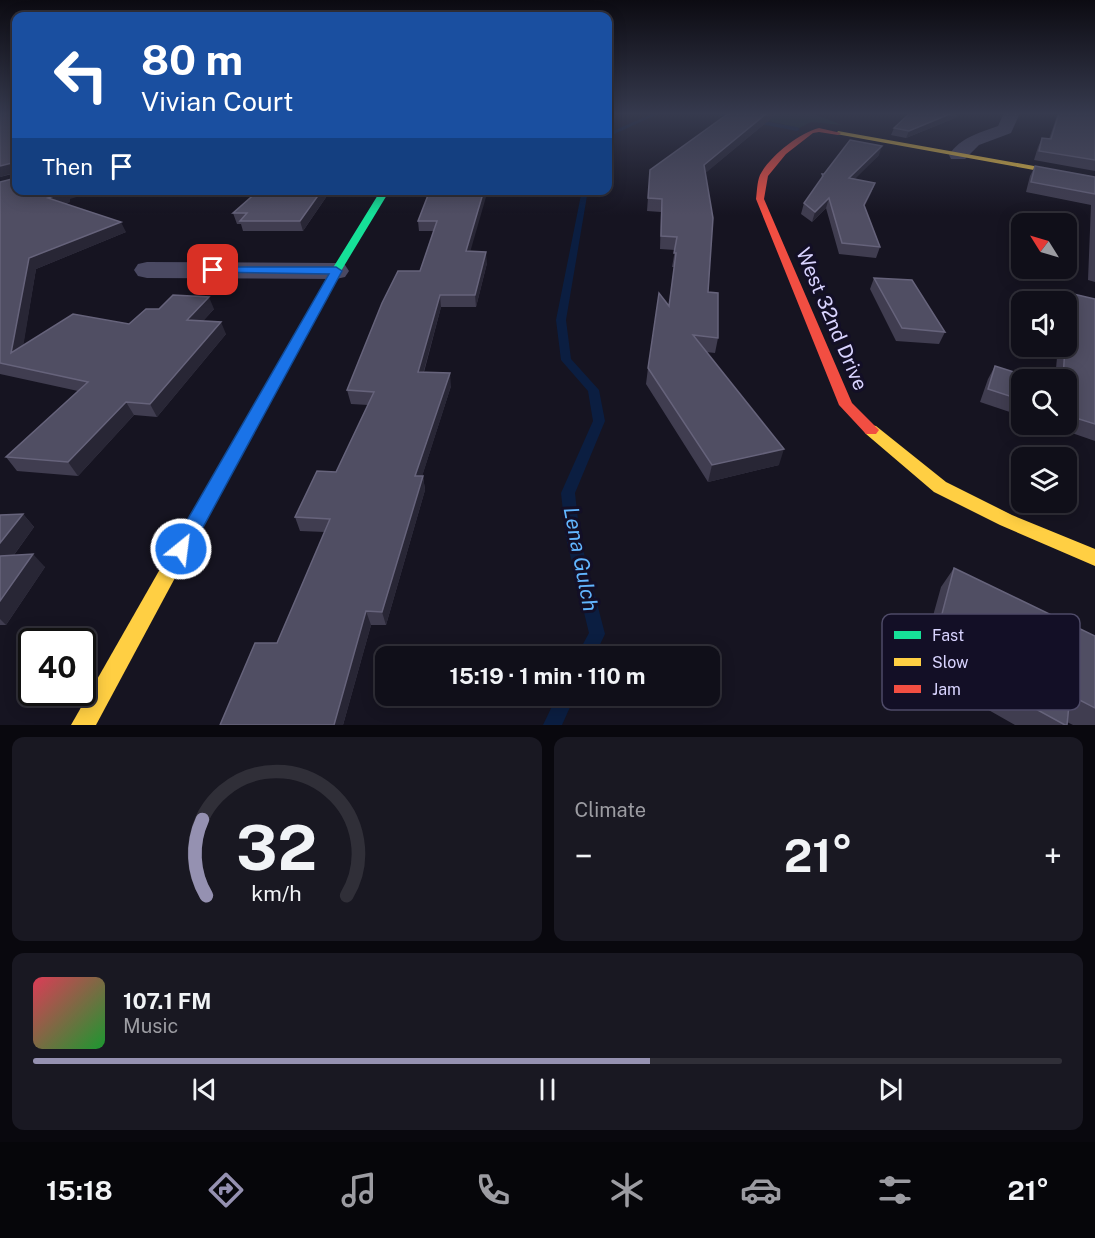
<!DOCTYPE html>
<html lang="en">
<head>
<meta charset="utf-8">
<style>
	body { margin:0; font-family:"Public Sans",sans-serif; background:#191822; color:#f1f3f6; height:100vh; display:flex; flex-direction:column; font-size:22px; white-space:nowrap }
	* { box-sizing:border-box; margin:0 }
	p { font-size:20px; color:#9c9ca2 }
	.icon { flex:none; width:33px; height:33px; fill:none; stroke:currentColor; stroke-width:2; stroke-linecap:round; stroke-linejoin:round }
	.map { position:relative; height:725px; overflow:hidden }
	.sheet { display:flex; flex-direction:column; gap:12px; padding:12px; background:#09080e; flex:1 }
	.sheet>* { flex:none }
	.banner { position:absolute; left:12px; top:12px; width:600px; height:183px; border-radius:12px; box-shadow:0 3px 15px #0003,0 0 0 2px #302f38; background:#1a4fa0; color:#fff; overflow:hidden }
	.needle { width:39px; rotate:307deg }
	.controls { position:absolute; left:1011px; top:213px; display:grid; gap:12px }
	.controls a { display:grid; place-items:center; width:66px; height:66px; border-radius:12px; background:#100f19; box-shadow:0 3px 15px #0003,0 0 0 2px #302f38; font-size:30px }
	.speed { position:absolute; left:18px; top:628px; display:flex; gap:12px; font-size:30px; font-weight:700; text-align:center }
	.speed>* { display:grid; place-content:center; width:78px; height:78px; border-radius:50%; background:#100f19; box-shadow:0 3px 15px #0003,0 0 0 2px #302f38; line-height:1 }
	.speed .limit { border:3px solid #111; border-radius:9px; background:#fff; color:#111 }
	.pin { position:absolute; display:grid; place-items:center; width:51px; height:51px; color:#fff; margin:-26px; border-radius:12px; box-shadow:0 3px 9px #0006 }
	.me { position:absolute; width:66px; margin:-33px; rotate:29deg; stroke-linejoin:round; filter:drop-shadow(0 0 4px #0008) }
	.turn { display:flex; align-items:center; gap:21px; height:126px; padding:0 30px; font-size:27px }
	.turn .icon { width:78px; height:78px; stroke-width:2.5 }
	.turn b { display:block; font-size:42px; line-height:51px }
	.then { display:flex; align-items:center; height:57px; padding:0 30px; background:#0003; gap:12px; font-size:22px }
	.big { font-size:45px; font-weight:700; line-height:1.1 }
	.sheet .tile { flex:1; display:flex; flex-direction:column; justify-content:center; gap:9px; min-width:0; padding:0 21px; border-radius:12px; background:#191822 }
	.sheet .dial { align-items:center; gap:0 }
	.dial svg { height:156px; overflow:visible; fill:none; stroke:#302f38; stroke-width:7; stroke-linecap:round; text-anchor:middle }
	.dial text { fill:#f1f3f6; stroke:none }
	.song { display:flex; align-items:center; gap:18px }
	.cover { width:72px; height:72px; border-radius:9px; background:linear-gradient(135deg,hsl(350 70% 55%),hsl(130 70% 35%)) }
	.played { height:6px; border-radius:3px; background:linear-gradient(90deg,#9591b1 60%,#302f38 60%) }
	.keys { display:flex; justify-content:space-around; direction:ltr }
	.heat { display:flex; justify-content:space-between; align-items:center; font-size:33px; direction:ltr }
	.sheet .tiles { flex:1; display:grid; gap:12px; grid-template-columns:1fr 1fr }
	.tile:last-child { grid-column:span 2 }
	.trip { position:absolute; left:375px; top:646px; width:345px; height:60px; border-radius:12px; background:#100f19; box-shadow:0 3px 15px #0003,0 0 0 2px #302f38; font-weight:700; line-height:60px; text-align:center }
	.dock { display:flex; height:96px; justify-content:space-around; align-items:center; background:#06060a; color:#9c9ca2 }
	.dock .icon { width:42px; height:42px }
	.dock .selected { color:#9591b1 }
	.dock b { font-size:27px; color:#f1f3f6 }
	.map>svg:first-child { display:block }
	.green { fill:#132c2d }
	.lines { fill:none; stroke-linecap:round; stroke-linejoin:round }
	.stream { fill:#0b1e41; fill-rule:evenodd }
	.street { fill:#4a4962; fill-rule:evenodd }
	.fast { fill:#16e098; fill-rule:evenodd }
	.slow { fill:#ffcf43; fill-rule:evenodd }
	.jam { fill:#f24e42; fill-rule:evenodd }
	.wall { fill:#403d50 }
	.shaded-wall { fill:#282635 }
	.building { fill:#504e63; stroke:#66637b; stroke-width:1.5 }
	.route { fill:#1a73e8; stroke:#114b97; stroke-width:1.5 }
	.labels { text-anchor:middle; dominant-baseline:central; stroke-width:6; stroke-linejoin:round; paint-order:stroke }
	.street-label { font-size:20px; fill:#d9d4ff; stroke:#130f26 }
	.water-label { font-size:21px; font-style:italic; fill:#62b6ff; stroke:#130f26 }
	.key { fill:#130f26; stroke:#4e4a67; stroke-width:1.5 }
	.key-label { font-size:16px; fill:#d9d4ff }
</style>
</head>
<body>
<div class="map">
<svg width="1095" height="725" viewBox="0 0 1095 725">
	<rect width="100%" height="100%" fill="#161421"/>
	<polygon class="green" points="731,113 811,113 842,125 811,122 799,128"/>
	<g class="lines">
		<g class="stream">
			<polygon points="654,113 660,113 608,137 608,133"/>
			<polygon points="708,113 719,113 740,118 737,120"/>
			<polygon points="753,119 797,127 800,129 797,131 751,122"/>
			<polygon points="582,190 588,190 566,320 571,359 599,390 605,421 575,493 580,538 605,634 594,657 576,657 589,633 566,538 561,493 593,421 588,391 561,360 556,320"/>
			<polygon points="557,696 575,696 562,725 543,725"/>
		</g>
		<g class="street">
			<path d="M1004 113H1020L1011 133 979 145 965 159H951L949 155C961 137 979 133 998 126Z"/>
			<polygon points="147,262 336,263 345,265 349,271 345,277 336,279 147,278 138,276 134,270 138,264"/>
		</g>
		<polygon class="fast" points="381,190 390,190 341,271 232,472 226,474 220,472 218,468 220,464 331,271"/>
		<g class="slow">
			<polygon points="838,131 1095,177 1095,181 836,134"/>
			<polygon points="871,425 876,426 946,482 1012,515 1095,549 1095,566 1000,525 934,492 866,434 863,430 866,426"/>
			<polygon points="226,462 232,464 234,468 96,725 71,725 220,464"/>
		</g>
		<path class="jam" d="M819 128 841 133 838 135 819 132 813 133 786 154 768 176 764 199 852 403 879 430 876 434H866L839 405 756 199C757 192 757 182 760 175 770 156 799 133 819 128Z"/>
	</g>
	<g class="wall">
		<polygon points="0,113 70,199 70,202 66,203 126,232 36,269 23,345 129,324 159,309 214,309 203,321 226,334 157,417 134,415 78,476 17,471 6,457 78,391 0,374 0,182 12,179 12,174 0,177"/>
		<polygon points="910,113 959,113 955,118 906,138 891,135 894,128"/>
		<polygon points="1058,113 1095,113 1095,171 1034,160 1038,147 1042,138 1049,139"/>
		<polygon points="774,116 705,173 708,292 718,338 715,353 706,352 779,465 708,482 646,384 648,368 669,306 674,267 672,267 675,250 660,249 661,212 647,211 650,170"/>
		<polygon points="879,155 854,179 875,183 871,193 864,207 880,247 876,258 839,254 826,208 812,222 801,214 804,203 821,180 822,174 824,174"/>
		<polygon points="1035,166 1095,177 1095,282 1088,280 1091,205 1026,192 1030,176"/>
		<polygon points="259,190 331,190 303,231 243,231 241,224 237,224 233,213"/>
		<polygon points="430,190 470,252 487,263 476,307 441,307 424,372 451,386 422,476 423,476 425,490 386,625 371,625 343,725 220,725 277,643 325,532 300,531 295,517 336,472 368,405 351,404 347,390 420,271 434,231 419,231 418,221"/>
		<polygon points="874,278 945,332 939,344 896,341 870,289"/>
		<polygon points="1069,293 1095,299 1095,441 1046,424 1066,424 1066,380 1055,380 1058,346 1066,346 1066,302 1064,302"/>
		<polygon points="995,366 1022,380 1022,416 980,402 988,379"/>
		<polygon points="23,514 34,527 14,555 45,567 6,625 0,625 0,515"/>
		<polygon points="954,568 1095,636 1095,725 1073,725 1067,722 1067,725 1015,725 918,670 941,587"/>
	</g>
	<g class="shaded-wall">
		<polygon points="767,113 775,113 774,116 702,176 704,165"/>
		<polygon points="952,113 959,113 955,118 906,138 909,131"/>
		<polygon points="882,146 879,155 846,188 849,178"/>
		<polygon points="12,163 16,172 0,177 0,166"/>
		<polygon points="875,183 871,193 860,215 864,205"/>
		<polygon points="65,190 99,190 70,199 70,202 54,208 48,198"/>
		<polygon points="322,190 331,190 303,231 300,221"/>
		<polygon points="484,190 488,190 467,263 466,251"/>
		<polygon points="829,198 826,208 812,222 815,212"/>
		<polygon points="121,222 126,232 36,269 20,366 11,353 29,258"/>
		<polygon points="486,252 487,263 476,307 475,295"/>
		<polygon points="440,295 441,307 420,385 418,372"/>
		<polygon points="209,297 214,309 192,333 187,320"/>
		<polygon points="221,322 226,334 157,417 150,404"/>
		<polygon points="450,373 451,386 418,489 415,476"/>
		<polygon points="126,402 134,415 78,476 68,462"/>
		<polygon points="784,449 779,465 708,482 712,465"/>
		<polygon points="423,476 425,490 386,625 382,612"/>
		<polygon points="23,514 34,527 3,570 0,567 0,543"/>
		<polygon points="33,554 45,567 6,625 0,619 0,601"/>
		<polygon points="366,611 371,625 343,725 334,725"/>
	</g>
	<g class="building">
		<polygon points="0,113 16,113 16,190 65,190 65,192 48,198 121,222 29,258 11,353 73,314 129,324 146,309 159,309 173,295 209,297 187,320 221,322 150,404 126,402 68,462 6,457 88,382 0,363 0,182 12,179 12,163 0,166"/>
		<polygon points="729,113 767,113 704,165 713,218 708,292 718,293 718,338 693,335 784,449 712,465 648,368 659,293 669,306 676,253 674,253 677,237 661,236 662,199 648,198 650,170"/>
		<polygon points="910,113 952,113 909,131 894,128"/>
		<polygon points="1059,113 1095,113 1095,160 1039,151 1042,138 1051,139"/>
		<polygon points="850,140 882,146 849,178 875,183 864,205 880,247 842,243 829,198 815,212 804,203 823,176 822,174 824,174"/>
		<polygon points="1035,166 1095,177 1095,194 1031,182"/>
		<polygon points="259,190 322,190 300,221 240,221 247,213 233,213"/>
		<polygon points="430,190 484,190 466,251 486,252 475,295 440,295 418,372 450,373 415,476 423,476 382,612 366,611 334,725 220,725 255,643 277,643 330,519 295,517 317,471 336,472 374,392 347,390 382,303 398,271 420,271 437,221 418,221"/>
		<polygon points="874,278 912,280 945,332 902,328"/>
		<polygon points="1069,293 1095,299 1095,424 1066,415 1066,380 1063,380 1065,346 1066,346 1066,329"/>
		<polygon points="995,366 1039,380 1022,380 1022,400 988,389"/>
		<polygon points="23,514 0,543 0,515"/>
		<polygon points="33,554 0,601 0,556"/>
		<polygon points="954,568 1095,636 1095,708 1070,695 1067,725 1065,725 932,652"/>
	</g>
	<linearGradient id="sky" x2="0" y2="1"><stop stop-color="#0c0b12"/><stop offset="0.53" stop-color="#363a4e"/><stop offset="1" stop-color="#363a4e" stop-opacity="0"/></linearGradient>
	<rect width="1095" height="215" fill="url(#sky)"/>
	<polygon class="route" points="213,267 336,267 342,271 188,555 181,557 174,555 171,549 174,543 329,274 209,272 209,268"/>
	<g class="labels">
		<g class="street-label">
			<text transform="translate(832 319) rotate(67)">West 32nd Drive</text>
		</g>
		<g class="water-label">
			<text transform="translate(581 559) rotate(79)">Lena Gulch</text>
		</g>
	</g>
	<rect x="882" y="614" width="198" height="96" rx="9" class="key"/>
	<rect x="894" y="631" width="27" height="8" fill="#16e098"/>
	<rect x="894" y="658" width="27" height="8" fill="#ffcf43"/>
	<rect x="894" y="685" width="27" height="8" fill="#f24e42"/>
	<g class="key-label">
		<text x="932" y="641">Fast</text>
		<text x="932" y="668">Slow</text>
		<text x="932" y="695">Jam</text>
	</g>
</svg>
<div class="controls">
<a><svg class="needle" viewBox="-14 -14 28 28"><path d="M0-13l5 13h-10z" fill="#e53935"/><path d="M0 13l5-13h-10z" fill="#9c9ca2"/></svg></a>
<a><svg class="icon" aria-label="sound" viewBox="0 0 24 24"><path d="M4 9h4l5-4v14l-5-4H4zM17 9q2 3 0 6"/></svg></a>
<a><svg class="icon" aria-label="search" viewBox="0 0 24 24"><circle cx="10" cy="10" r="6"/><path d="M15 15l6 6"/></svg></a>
<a><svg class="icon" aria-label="layers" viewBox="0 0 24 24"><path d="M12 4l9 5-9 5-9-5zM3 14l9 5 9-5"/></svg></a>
</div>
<div class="speed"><div class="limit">40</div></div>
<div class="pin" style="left:213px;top:270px;background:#d93025"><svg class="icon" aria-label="arrive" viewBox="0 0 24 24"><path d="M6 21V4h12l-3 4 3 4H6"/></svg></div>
<svg class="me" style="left:181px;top:549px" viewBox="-20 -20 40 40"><circle r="17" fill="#1a73e8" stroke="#fff" stroke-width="3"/><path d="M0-11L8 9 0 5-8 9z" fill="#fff"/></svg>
<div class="trip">15:19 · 1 min · 110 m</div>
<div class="banner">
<div class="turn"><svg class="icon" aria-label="left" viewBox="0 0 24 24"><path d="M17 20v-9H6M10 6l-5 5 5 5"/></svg><div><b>80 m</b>Vivian Court</div></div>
<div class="then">Then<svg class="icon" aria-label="arrive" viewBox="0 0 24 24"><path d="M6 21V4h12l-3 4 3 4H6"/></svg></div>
</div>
</div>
<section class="sheet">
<div class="tiles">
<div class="tile dial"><svg viewBox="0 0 100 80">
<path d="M14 69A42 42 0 1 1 86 69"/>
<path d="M14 69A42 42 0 0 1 12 30" stroke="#9591b1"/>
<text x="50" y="56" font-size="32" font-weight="700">32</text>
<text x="50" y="72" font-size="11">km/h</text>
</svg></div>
<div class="tile"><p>Climate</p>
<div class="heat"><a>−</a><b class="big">21°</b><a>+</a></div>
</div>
<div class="tile">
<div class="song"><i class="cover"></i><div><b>107.1 FM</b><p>Music</p></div></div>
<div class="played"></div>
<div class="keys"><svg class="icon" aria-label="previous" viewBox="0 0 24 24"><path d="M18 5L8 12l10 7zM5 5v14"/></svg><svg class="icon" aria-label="pause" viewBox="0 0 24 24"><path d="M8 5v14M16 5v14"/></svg><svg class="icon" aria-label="next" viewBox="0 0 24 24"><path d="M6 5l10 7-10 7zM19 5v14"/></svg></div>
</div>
</div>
</section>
<nav class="dock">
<b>15:18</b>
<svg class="icon selected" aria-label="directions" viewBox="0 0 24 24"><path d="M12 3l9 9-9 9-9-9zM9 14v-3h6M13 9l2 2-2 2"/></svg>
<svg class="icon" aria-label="music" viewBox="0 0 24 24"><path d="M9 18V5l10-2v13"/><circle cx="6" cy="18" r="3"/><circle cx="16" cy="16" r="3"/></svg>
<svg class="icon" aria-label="phone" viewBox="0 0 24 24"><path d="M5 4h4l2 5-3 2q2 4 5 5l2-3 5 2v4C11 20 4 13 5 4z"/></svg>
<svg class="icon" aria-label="climate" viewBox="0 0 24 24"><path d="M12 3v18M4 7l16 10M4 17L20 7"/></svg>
<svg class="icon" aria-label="car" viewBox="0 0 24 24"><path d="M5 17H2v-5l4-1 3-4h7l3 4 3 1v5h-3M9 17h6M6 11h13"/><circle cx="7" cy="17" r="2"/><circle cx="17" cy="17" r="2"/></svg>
<svg class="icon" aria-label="filters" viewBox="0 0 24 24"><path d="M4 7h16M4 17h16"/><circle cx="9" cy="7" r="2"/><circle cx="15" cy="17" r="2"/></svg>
<b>21°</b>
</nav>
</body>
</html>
